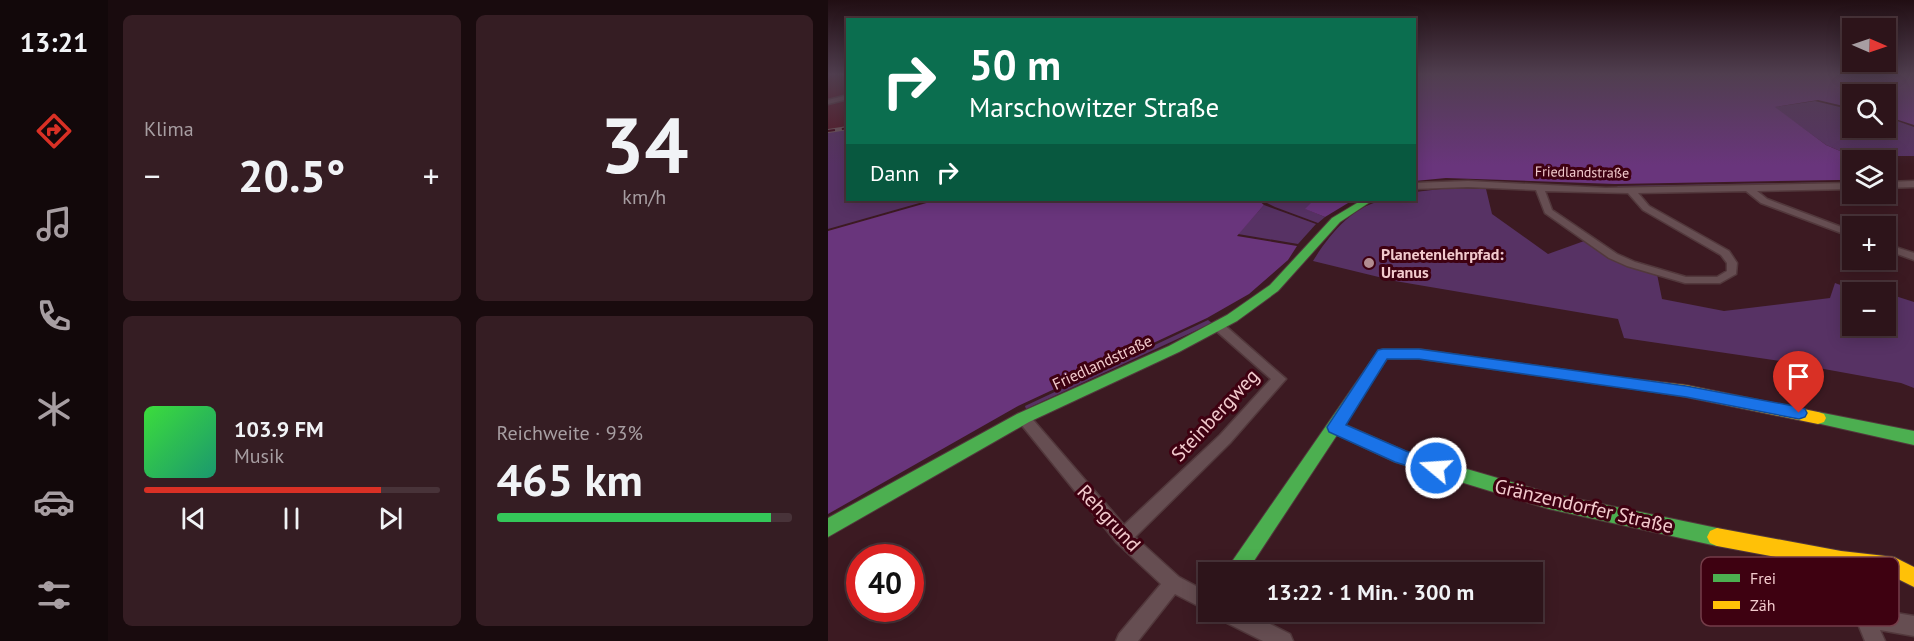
<!DOCTYPE html>
<html lang="de">
<head>
<meta charset="utf-8">
<style>
	body { margin:0; font-family:"PT Sans",sans-serif; background:#351d23; color:#f1f3f6; height:100vh; display:flex; flex-direction:column; font-size:22px; white-space:nowrap }
	* { box-sizing:border-box; margin:0 }
	p { font-size:20px; color:#a79ea2 }
	.icon { flex:none; width:33px; height:33px; fill:none; stroke:currentColor; stroke-width:2; stroke-linecap:round; stroke-linejoin:round }
	.map { position:relative; flex:1; overflow:hidden }
	.side { display:flex; flex-direction:column; gap:15px; padding:15px; background:#190b0e; width:720px }
	.side>* { flex:none }
	.top-card { position:absolute; left:18px; top:18px; width:570px; height:183px; border-radius:0px; box-shadow:0 3px 15px #0003,0 0 0 2px #483339; background:#0b6e4f; color:#fff; overflow:hidden }
	.needle { width:39px; rotate:92deg }
	.fabs { position:absolute; left:1014px; top:18px; display:grid; gap:12px }
	.fabs a { display:grid; place-items:center; width:54px; height:54px; border-radius:0px; background:#2d141a; box-shadow:0 3px 15px #0003,0 0 0 2px #483339; font-size:30px }
	.speed { position:absolute; left:18px; top:544px; display:flex; gap:12px; font-size:30px; font-weight:700; text-align:center }
	.speed>* { display:grid; place-content:center; width:78px; height:78px; border-radius:50%; background:#2d141a; box-shadow:0 3px 15px #0003,0 0 0 2px #483339; line-height:1 }
	.speed .limit { border:9px solid #d22; background:#fff; color:#111 }
	.pin { position:absolute; display:grid; place-items:center; width:51px; height:51px; color:#fff; margin:-62px -26px; border-radius:50% 50% 50% 0; rotate:-45deg; box-shadow:0 0 6px #0007 }
	.pin .icon { rotate:45deg }
	.me { position:absolute; width:66px; margin:-33px; rotate:288deg; stroke-linejoin:round; filter:drop-shadow(0 0 4px #0008) }
	.turn { display:flex; align-items:center; gap:21px; height:126px; padding:0 24px; font-size:27px }
	.turn .icon { width:78px; height:78px; stroke-width:2.5 }
	.turn b { display:block; font-size:42px; line-height:51px }
	.then { display:flex; align-items:center; height:57px; padding:0 24px; background:#0003; gap:12px; font-size:22px }
	.big { font-size:45px; font-weight:800; line-height:1.1 }
	.side .widget { flex:1; display:flex; flex-direction:column; justify-content:center; gap:9px; min-width:0; padding:0 21px; border-radius:9px; background:#351d23 }
	.side .dial { align-items:center; gap:0 }
	.dial b { font-size:78px; line-height:1 }
	.song { display:flex; align-items:center; gap:18px }
	.cover { width:72px; height:72px; border-radius:9px; background:linear-gradient(135deg,hsl(120 70% 55%),hsl(160 70% 35%)) }
	.played { height:6px; border-radius:3px; background:linear-gradient(90deg,#d93025 80%,#483339 80%) }
	.keys { display:flex; justify-content:space-around; direction:ltr }
	.heat { display:flex; justify-content:space-between; align-items:center; font-size:33px; direction:ltr }
	.charge { height:9px; border-radius:4px; background:linear-gradient(90deg,#34c759 93%,#483339 0) }
	.side .tiles { flex:1; display:grid; gap:15px; grid-template-columns:repeat(2,1fr) }
	.trip { position:absolute; left:370px; top:562px; width:345px; height:60px; border-radius:0px; background:#2d141a; box-shadow:0 3px 15px #0003,0 0 0 2px #483339; font-weight:800; line-height:60px; text-align:center }
	main { display:flex; flex:1; min-height:0 }
	.menu { display:flex; flex-direction:column; width:108px; justify-content:space-around; align-items:center; background:#12080a; color:#a79ea2 }
	.menu .icon { width:42px; height:42px }
	.menu .selected { color:#d93025 }
	.menu b { font-size:27px; color:#f1f3f6 }
	.map>svg:first-child { display:block }
	.built { fill:#551421 }
	.green { fill:#573264; fill-rule:evenodd }
	.forest { fill:#69357c }
	.lines { fill:none; stroke-linecap:round; stroke-linejoin:round }
	.street-casing { stroke:#52383c; stroke-width:3 }
	.fast-casing { stroke:#52383c; stroke-width:2 }
	.slow-casing { stroke:#52383c; stroke-width:2 }
	.street { fill:#664e52; fill-rule:evenodd }
	.fast { fill:#4caf50; fill-rule:evenodd }
	.slow { fill:#ffc107; fill-rule:evenodd }
	.rail-casing { stroke:#725a5e; stroke-width:4 }
	.rail { stroke:#3e0111; stroke-width:2; stroke-dasharray:7; stroke-linecap:butt }
	.route { fill:#1a73e8; stroke:#114b97; stroke-width:1.5 }
	.poi-dot { fill:#b28c91; stroke:#3e0111; stroke-width:2 }
	.labels { text-anchor:middle; dominant-baseline:central; stroke-width:6; stroke-linejoin:round; paint-order:stroke }
	.far-street-label { font-size:14px; fill:#f2cacd; stroke:#3e0111 }
	.poi-label { font-size:16px; font-weight:bold; fill:#f2cacd; stroke:#3e0111; text-anchor:start }
	.street-label { font-size:16px; fill:#f2cacd; stroke:#3e0111 }
	.near-street-label { font-size:20px; fill:#f2cacd; stroke:#3e0111 }
	.key { fill:#3e0111; stroke:#743d49; stroke-width:1.5 }
	.key-label { font-size:16px; fill:#f2cacd }
</style>
</head>
<body>
<main>
<nav class="menu">
<b>13:21</b>
<svg class="icon selected" aria-label="directions" viewBox="0 0 24 24"><path d="M12 3l9 9-9 9-9-9zM9 14v-3h6M13 9l2 2-2 2"/></svg>
<svg class="icon" aria-label="music" viewBox="0 0 24 24"><path d="M9 18V5l10-2v13"/><circle cx="6" cy="18" r="3"/><circle cx="16" cy="16" r="3"/></svg>
<svg class="icon" aria-label="phone" viewBox="0 0 24 24"><path d="M5 4h4l2 5-3 2q2 4 5 5l2-3 5 2v4C11 20 4 13 5 4z"/></svg>
<svg class="icon" aria-label="climate" viewBox="0 0 24 24"><path d="M12 3v18M4 7l16 10M4 17L20 7"/></svg>
<svg class="icon" aria-label="car" viewBox="0 0 24 24"><path d="M5 17H2v-5l4-1 3-4h7l3 4 3 1v5h-3M9 17h6M6 11h13"/><circle cx="7" cy="17" r="2"/><circle cx="17" cy="17" r="2"/></svg>
<svg class="icon" aria-label="filters" viewBox="0 0 24 24"><path d="M4 7h16M4 17h16"/><circle cx="9" cy="7" r="2"/><circle cx="15" cy="17" r="2"/></svg>
</nav>
<section class="side">
<div class="tiles">
<div class="widget"><p>Klima</p>
<div class="heat"><a>−</a><b class="big">20.5°</b><a>+</a></div>
</div>
<div class="widget dial"><b>34</b><p>km/h</p></div>
<div class="widget">
<div class="song"><i class="cover"></i><div><b>103.9 FM</b><p>Musik</p></div></div>
<div class="played"></div>
<div class="keys"><svg class="icon" aria-label="previous" viewBox="0 0 24 24"><path d="M18 5L8 12l10 7zM5 5v14"/></svg><svg class="icon" aria-label="pause" viewBox="0 0 24 24"><path d="M8 5v14M16 5v14"/></svg><svg class="icon" aria-label="next" viewBox="0 0 24 24"><path d="M6 5l10 7-10 7zM19 5v14"/></svg></div>
</div>
<div class="widget"><p>Reichweite · 93%</p><b class="big">465 km</b><div class="charge"></div></div>
</div>
</section>
<div class="map">
<svg width="1086" height="641" viewBox="0 0 1086 641">
	<rect width="100%" height="100%" fill="#3c1a22"/>
	<polygon class="built" points="0,75 19,75 19,129 0,132"/>
	<g class="green">
		<polygon points="987,101 1024,110 1024,128 1058,128 1058,117 1086,127 1086,156 1024,156 998,145 946,107"/>
		<polygon points="19,129 20,200 102,200 0,229 0,132"/>
		<polygon points="1013,182 1014,184 791,188 789,186"/>
		<path d="M621 188 658 189 664 214 720 254 759 240 829 274 834 299 896 311 1002 298 1007 283 1018 287 1024 282 1086 302V388L1073 383 952 361 796 338 790 319 567 281 485 261C501 235 526 204 558 200 567 198 577 200 586 200L587 192ZM1024 292H1058V326H1024Z"/>
		<polygon points="433,200 487,200 478,209 497,217 490,223 447,207"/>
		<polygon points="436,205 488,224 470,244 410,234"/>
		<polygon points="380,320 384,323 198,409 197,406"/>
	</g>
	<g class="forest">
		<polygon points="587,75 1086,75 1086,125 1058,116 1058,94 1024,94 1024,108 990,100 947,107 998,145 1024,156 1019,169 1012,176 1012,180 787,184 618,178 587,181"/>
		<polygon points="109,200 430,200 436,205 409,236 469,246 460,260 421,294 379,318 190,406 0,514 0,231"/>
		<polygon points="486,200 525,200 497,217 477,209"/>
	</g>
	<g class="lines">
		<defs>
			<g id="street">
				<polygon points="20,95 20,99 0,104 0,100"/>
				<path d="M640 181 778 188 1024 183V189L929 191 939 199 1024 231V237L933 203 918 191 810 193 821 206 901 251 909 263 908 274 892 283H857L799 266 781 258 717 213 708 190 640 187 586 189V183ZM717 191 800 193 815 210 893 255 899 263V271L889 277H858L807 262 789 254 724 210Z"/>
				<polygon points="1086,181 1086,187 1058,188 1058,182"/>
				<polygon points="1058,244 1086,253 1086,260 1058,250"/>
				<polygon points="389,321 393,322 458,379 402,443 307,537 351,577 381,593 382,612 347,594 310,641 288,641 291,634 333,584 289,543 188,418 190,414 195,413 200,414 296,525 392,435 443,379 385,328 383,325"/>
				<polygon points="1013,552 1019,554 1044,609 1086,616 1086,636 1052,630 1057,641 1037,641 1004,560 1007,554"/>
				<polygon points="389,612 418,612 462,634 465,641 435,641 391,619"/>
			</g>
			<g id="fast">
				<polygon points="534,200 545,200 512,222 450,291 409,321 351,352 201,422 0,537 0,518 189,414 341,346 399,315 442,285 504,218"/>
				<polygon points="555,349 591,349 803,379 806,383 803,387 798,388 591,359 559,359 516,424 577,451 721,493 889,528 896,531 899,537 896,543 889,546 721,509 567,462 509,435 418,573 396,573 550,351"/>
				<polygon points="990,412 1086,431 1086,445 984,422 982,418 984,414"/>
			</g>
			<g id="slow">
				<polygon points="798,378 858,385 990,412 996,414 998,418 996,422 990,424 858,397 793,387 790,383 793,379"/>
				<polygon points="889,528 1013,551 1066,557 1086,567 1086,587 1064,576 1013,569 889,546 882,543 879,537 882,531"/>
			</g>
		</defs>
		<use href="#street" class="street-casing"/>
		<use href="#fast" class="fast-casing"/>
		<use href="#slow" class="slow-casing"/>
		<use href="#street" class="street"/>
		<use href="#fast" class="fast"/>
		<use href="#slow" class="slow"/>
		<defs>
			<polyline id="rail" points="0,131 20,128"/>
		</defs>
		<use href="#rail" class="rail-casing"/>
		<use href="#rail" class="rail"/>
	</g>
	<linearGradient id="sky" x2="0" y2="1"><stop stop-color="#210e13"/><stop offset="0.45" stop-color="#503e4f"/><stop offset="1" stop-color="#503e4f" stop-opacity="0"/></linearGradient>
	<rect width="1086" height="165" fill="url(#sky)"/>
	<polygon class="route" points="555,349 591,349 858,386 971,407 977,409 979,413 977,417 971,419 858,397 591,359 559,359 518,425 578,451 614,463 617,468 614,473 608,475 567,462 501,432 499,427 550,350"/>
	<circle class="poi-dot" cx="541" cy="263" r="6"/>
	<g class="labels">
		<g class="far-street-label">
			<text transform="translate(754 172) rotate(1)">Friedlandstraße</text>
		</g>
		<g class="poi-label">
			<text x="553" y="254">Planetenlehrpfad:<tspan x="553" dy="18">Uranus</tspan></text>
		</g>
		<g class="street-label">
			<text transform="translate(274 362) rotate(-25)">Friedlandstraße</text>
		</g>
		<g class="near-street-label">
			<text transform="translate(387 415) rotate(-47)">Steinbergweg</text>
			<text transform="translate(756 506) rotate(13)">Gränzendorfer Straße</text>
			<text transform="translate(281 518) rotate(47)">Rehgrund</text>
		</g>
	</g>
	<rect x="873" y="557" width="198" height="69" rx="9" class="key"/>
	<rect x="885" y="574" width="27" height="8" fill="#4caf50"/>
	<rect x="885" y="601" width="27" height="8" fill="#ffc107"/>
	<g class="key-label">
		<text x="922" y="584">Frei</text>
		<text x="922" y="611">Zäh</text>
	</g>
</svg>
<div class="fabs">
<a><svg class="needle" viewBox="-14 -14 28 28"><path d="M0-13l5 13h-10z" fill="#e53935"/><path d="M0 13l5-13h-10z" fill="#a79ea2"/></svg></a>
<a><svg class="icon" aria-label="search" viewBox="0 0 24 24"><circle cx="10" cy="10" r="6"/><path d="M15 15l6 6"/></svg></a>
<a><svg class="icon" aria-label="layers" viewBox="0 0 24 24"><path d="M12 4l9 5-9 5-9-5zM3 14l9 5 9-5"/></svg></a>
<a>+</a>
<a>−</a>
</div>
<div class="speed"><div class="limit">40</div></div>
<div class="pin" style="left:971px;top:413px;background:#d93025"><svg class="icon" aria-label="arrive" viewBox="0 0 24 24"><path d="M6 21V4h12l-3 4 3 4H6"/></svg></div>
<svg class="me" style="left:608px;top:468px" viewBox="-20 -20 40 40"><circle r="17" fill="#1a73e8" stroke="#fff" stroke-width="3"/><path d="M0-11L8 9 0 5-8 9z" fill="#fff"/></svg>
<div class="trip">13:22 · 1 Min. · 300 m</div>
<div class="top-card">
<div class="turn"><svg class="icon" aria-label="right" viewBox="0 0 24 24"><path d="M7 20v-9h11M14 6l5 5-5 5"/></svg><div><b>50 m</b>Marschowitzer Straße</div></div>
<div class="then">Dann<svg class="icon" aria-label="right" viewBox="0 0 24 24"><path d="M7 20v-9h11M14 6l5 5-5 5"/></svg></div>
</div>
</div>
</main>
</body>
</html>
